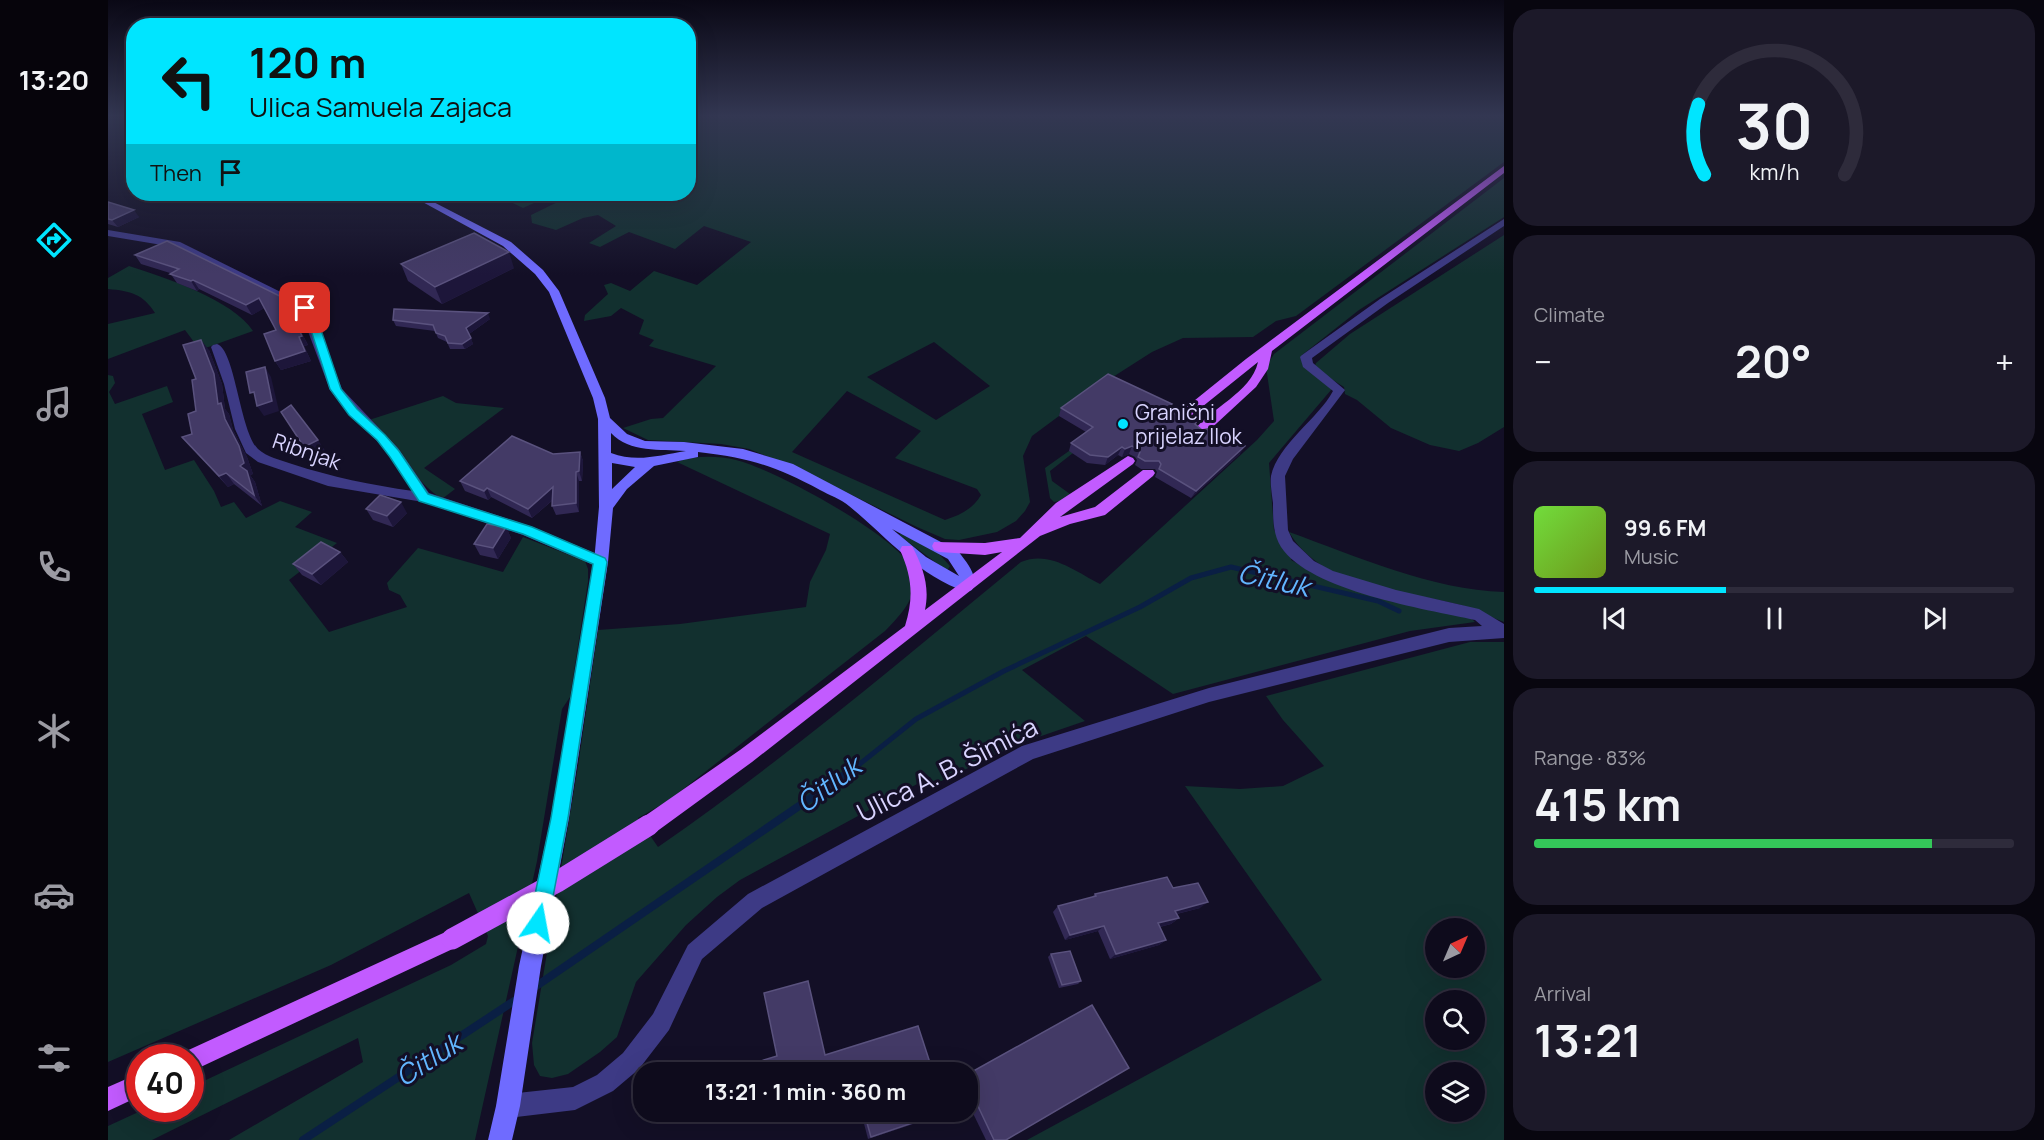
<!DOCTYPE html>
<html lang="en">
<head>
<meta charset="utf-8">
<style>
	body { margin:0; font-family:Manrope,sans-serif; background:#1c1929; color:#f1f3f6; height:100vh; display:flex; flex-direction:column; font-size:22px; white-space:nowrap }
	* { box-sizing:border-box; margin:0 }
	p { font-size:20px; color:#9b9ba3 }
	.icon { flex:none; width:33px; height:33px; fill:none; stroke:currentColor; stroke-width:2; stroke-linecap:round; stroke-linejoin:round }
	.map { position:relative; flex:1; overflow:hidden }
	.details { display:flex; flex-direction:column; gap:9px; padding:9px; background:#08060f; width:540px }
	.details>* { flex:none }
	.banner { position:absolute; left:18px; top:18px; width:570px; height:183px; border-radius:24px; box-shadow:0 6px 24px #0002,0 0 0 2px #2e2b3b; background:#00e5ff; color:#111; overflow:hidden }
	.needle { width:39px; rotate:44deg }
	.controls { position:absolute; left:1317px; top:918px; display:grid; gap:12px }
	.controls a { display:grid; place-items:center; width:60px; height:60px; border-radius:50%; background:#0e0b1c; box-shadow:0 6px 24px #0002,0 0 0 2px #2e2b3b; font-size:30px }
	.speed { position:absolute; left:18px; top:1044px; display:flex; gap:12px; font-size:30px; font-weight:700; text-align:center }
	.speed>* { display:grid; place-content:center; width:78px; height:78px; border-radius:50%; background:#0e0b1c; box-shadow:0 6px 24px #0002,0 0 0 2px #2e2b3b; line-height:1 }
	.speed .limit { border:9px solid #d22; background:#fff; color:#111 }
	.pin { position:absolute; display:grid; place-items:center; width:51px; height:51px; color:#fff; margin:-26px; border-radius:12px; box-shadow:0 3px 9px #0006 }
	.me { position:absolute; width:66px; margin:-33px; rotate:12deg; stroke-linejoin:round; filter:drop-shadow(0 0 4px #0008) }
	.turn { display:flex; align-items:center; gap:21px; height:126px; padding:0 24px; font-size:27px }
	.turn .icon { width:78px; height:78px; stroke-width:2.5 }
	.turn b { display:block; font-size:42px; line-height:51px }
	.then { display:flex; align-items:center; height:57px; padding:0 24px; background:#0003; gap:12px; font-size:22px }
	.big { font-size:45px; font-weight:700; line-height:1.1 }
	.details .card { flex:1; display:flex; flex-direction:column; justify-content:center; gap:9px; min-width:0; padding:0 21px; border-radius:24px; background:#1c1929 }
	.details .dial { align-items:center; gap:0 }
	.dial svg { height:156px; overflow:visible; fill:none; stroke:#2e2b3b; stroke-width:7; stroke-linecap:round; text-anchor:middle }
	.dial text { fill:#f1f3f6; stroke:none }
	.song { display:flex; align-items:center; gap:18px }
	.cover { width:72px; height:72px; border-radius:9px; background:linear-gradient(135deg,hsl(100 70% 55%),hsl(80 70% 35%)) }
	.played { height:6px; border-radius:3px; background:linear-gradient(90deg,#00e5ff 40%,#2e2b3b 40%) }
	.keys { display:flex; justify-content:space-around; direction:ltr }
	.heat { display:flex; justify-content:space-between; align-items:center; font-size:33px; direction:ltr }
	.charge { height:9px; border-radius:4px; background:linear-gradient(90deg,#34c759 83%,#2e2b3b 0) }
	.trip { position:absolute; left:525px; top:1062px; width:345px; height:60px; border-radius:24px; background:#0e0b1c; box-shadow:0 6px 24px #0002,0 0 0 2px #2e2b3b; font-weight:700; line-height:60px; text-align:center }
	main { display:flex; flex:1; min-height:0 }
	.dock { display:flex; flex-direction:column; width:108px; justify-content:space-around; align-items:center; background:#06040b; color:#9b9ba3 }
	.dock .icon { width:42px; height:42px }
	.dock .active { color:#00e5ff }
	.dock b { font-size:27px; color:#f1f3f6 }
	.map>svg:first-child { display:block }
	.green { fill:#12302f; fill-rule:evenodd }
	.lines { fill:none; stroke-linecap:round; stroke-linejoin:round }
	.stream-far1 { stroke:#0a1f44; stroke-width:5 }
	.stream { stroke:#0a1f44; stroke-width:8 }
	.street { fill:#3d3a85; fill-rule:evenodd }
	.secondary { fill:#6f6bff; fill-rule:evenodd }
	.primary { fill:#c25bff; fill-rule:evenodd }
	.primary-bridge { stroke:#c25bff; stroke-width:21 }
	.wall { fill:#312854 }
	.shaded-wall { fill:#1d163a }
	.building { fill:#433a66; stroke:#5a527e; stroke-width:1.5 }
	.route { fill:#00e5ff; stroke:#0095a6; stroke-width:1.5 }
	.poi-dot { fill:#00e5ff; stroke:#130f26; stroke-width:2 }
	.labels { text-anchor:middle; dominant-baseline:central; stroke-width:6; stroke-linejoin:round; paint-order:stroke }
	.poi-label { font-size:21px; fill:#d9d4ff; stroke:#130f26; text-anchor:start }
	.street-label { font-size:21px; fill:#d9d4ff; stroke:#130f26 }
	.near-street-label { font-size:26px; fill:#d9d4ff; stroke:#130f26 }
	.near-water-label { font-size:27px; font-style:italic; fill:#62b6ff; stroke:#130f26 }
</style>
</head>
<body>
<main>
<nav class="dock">
<b>13:20</b>
<svg class="icon active" aria-label="directions" viewBox="0 0 24 24"><path d="M12 3l9 9-9 9-9-9zM9 14v-3h6M13 9l2 2-2 2"/></svg>
<svg class="icon" aria-label="music" viewBox="0 0 24 24"><path d="M9 18V5l10-2v13"/><circle cx="6" cy="18" r="3"/><circle cx="16" cy="16" r="3"/></svg>
<svg class="icon" aria-label="phone" viewBox="0 0 24 24"><path d="M5 4h4l2 5-3 2q2 4 5 5l2-3 5 2v4C11 20 4 13 5 4z"/></svg>
<svg class="icon" aria-label="climate" viewBox="0 0 24 24"><path d="M12 3v18M4 7l16 10M4 17L20 7"/></svg>
<svg class="icon" aria-label="car" viewBox="0 0 24 24"><path d="M5 17H2v-5l4-1 3-4h7l3 4 3 1v5h-3M9 17h6M6 11h13"/><circle cx="7" cy="17" r="2"/><circle cx="17" cy="17" r="2"/></svg>
<svg class="icon" aria-label="filters" viewBox="0 0 24 24"><path d="M4 7h16M4 17h16"/><circle cx="9" cy="7" r="2"/><circle cx="15" cy="17" r="2"/></svg>
</nav>
<div class="map">
<svg width="1396" height="1140" viewBox="0 0 1396 1140">
	<rect width="100%" height="100%" fill="#130f26"/>
	<g class="green">
		<path d="M581 115H1396V162L1188 316 1168 321 1145 337 1075 338 1044 352 997 382 924 436 915 456 922 502 917 511 908 521 889 532 851 540 837 539 809 527 695 471 641 449 613 444 540 440 515 428 543 419 555 418 608 366 541 346 546 340 531 334 536 320 513 308 503 316 476 321 477 315 500 294 496 285 503 283 522 291 546 271 589 285 643 242 596 226 567 249 521 232 492 247 481 243 508 226 490 215 475 218 448 230 424 223 423 215 466 194H580ZM826 342 882 386 828 420 759 377ZM739 391 813 431 787 458 869 489 873 495C865 509 852 515 837 520L684 452Z"/>
		<path d="M1396 178V217L1251 310 1194 355 1195 365 1223 386V390L1161 463 1166 530 1184 556 1183 560 1218 579 1362 617 1367 622 1302 631 1065 694 978 636 914 670 977 721 910 744 827 784 822 777 632 880 609 897 578 925 528 982 509 1037 492 1052 460 1074 444 1078 432 1076 426 1065 424 1043 470 766 490 630 572 624 698 607 702 582 718 550 722 534 569 462C587 455 610 456 628 460 663 468 790 536 803 568 813 595 794 613 777 631L560 801 530 818 550 847C677 759 794 660 913 562 941 550 967 571 992 584L1149 440 1166 421 1158 367 1166 354Z"/>
		<polygon points="386,194 446,194 415,208"/>
		<polygon points="1396,235 1396,427 1370,443 1351,451 1322,445 1283,428 1249,400 1237,394 1236,387 1206,368 1208,363 1242,334"/>
		<path d="M21 266C56 277 125 300 145 331L92 350 77 330 0 359V324L47 313C35 294 23 291 0 289V278Z"/>
		<polygon points="0,375 5,376 7,383 1,392 7,404 59,386 65,402 34,414 57,470 86,460 106,491 113,507 126,502 138,518 172,501 204,512 187,527 229,543 181,580 221,632 299,607 292,595 281,590 279,583 310,548 395,572 415,537 477,561 480,569 480,582 462,697 454,709 429,861 367,1140 121,1140 255,1062 250,1038 44,1140 0,1140 0,1126 37,1109 82,1108 83,1087 343,965 378,944 380,936 361,893 223,965 0,1062"/>
		<path d="M335 396 348 403 396 408 316 468 347 489 334 499C305 480 287 445 261 420Z"/>
		<polygon points="961,451 965,453 942,471 944,481 962,494 952,501 946,502 942,498 937,468"/>
		<path d="M1181 532C1248 556 1324 590 1396 592V622C1380 616 1366 608 1349 604 1292 590 1214 588 1181 532Z"/>
		<polygon points="794,533 831,554 842,566 839,571 791,535"/>
		<path d="M1362 642H1396V1140H919L1214 980 1077 786 1132 789 1175 786 1216 766 1175 720 1158 696ZM1328 928H1366V968H1328ZM1328 1000H1366V1040H1328ZM1328 1072H1366V1112H1328Z"/>
	</g>
	<g class="lines">
		<polyline class="stream-far1" points="743,771 808,719 896,671 1032,607 1083,578 1123,567 1270,601 1291,611"/>
		<g class="stream">
			<polyline points="424,989 745,769"/>
			<polyline points="195,1140 409,999"/>
		</g>
		<g class="street">
			<path d="M1396 219V226L1280 303 1204 358 1205 363 1237 390 1185 459 1177 476 1180 530 1185 541 1206 561 1225 571 1288 590 1371 609 1396 624V638L1341 642 1101 702 925 759 654 908 594 959 561 1030 531 1069 505 1091 467 1110 400 1118 392 1114 388 1106 392 1098 400 1094 465 1087 489 1075 515 1053 545 1014 580 945 640 894 914 746 1101 688 1341 628 1374 626 1367 620C1317 609 1202 591 1173 547 1165 534 1165 519 1165 503 1164 495 1162 484 1163 476 1170 444 1210 419 1225 391L1195 367 1192 357 1194 355 1272 299Z"/>
			<path d="M0 230 72 242 201 306 234 389 290 448 321 493 425 527 498 558 500 562 498 566H488L415 535 315 502 220 486 150 462 138 453 127 429 116 384 103 347 105 345 109 344C127 349 132 432 150 449 159 457 172 460 184 464 224 477 263 485 305 491L275 447 239 412 222 390 192 310 66 247 0 236Z"/>
		</g>
		<path class="secondary" d="M300 194H310L403 242 435 270 451 291 497 398 502 418 519 434 537 441 576 442 635 449 685 464 850 551C859 563 871 575 864 590L859 592C810 576 779 537 741 506 733 499 721 495 712 490 667 466 642 458 590 452V457L546 466 519 489 505 508 500 562 461 818 433 966 412 1106 404 1140H380L388 1106 411 966 443 818 486 562 491 507 490 419 485 398 441 292 427 274 395 246ZM503 433C522 453 552 449 578 451 552 455 529 463 503 453ZM504 463 527 467 504 489ZM784 529 840 559 851 576 818 557Z"/>
		<g class="primary">
			<path d="M1396 166V173L1164 351 1160 369 1148 387 1096 435 1091 436 1085 432C1102 408 1143 393 1150 362L1074 423H1066L1064 420 1066 417 1138 359Z"/>
			<path d="M1020 456 1025 458 1027 461 1025 464 952 517 987 507 1035 470H1045L1047 473 1045 476 997 515 962 524 932 536 644 762 548 832 541 834 534 832 532 825 534 818 632 750 797 626C806 597 804 577 792 550L794 546H804C815 567 822 586 817 610L894 552 877 555 831 552 826 550 824 546 826 542 877 543 912 538 948 503Z"/>
			<polygon points="344,929 351,932 354,939 351,946 82,1072 82,1058 72,1058 74,1053"/>
			<polygon points="32,1073 32,1096 0,1111 0,1087"/>
		</g>
		<polyline class="primary-bridge" points="344,939 449,882 541,825"/>
	</g>
	<g class="wall">
		<polygon points="0,202 31,217 10,227 0,224"/>
		<polygon points="27,255 182,301 192,318 187,320 200,345 196,346 203,361 173,370 167,361 168,330 156,308 144,315 91,289 89,291 69,283 62,273 33,264"/>
		<polygon points="293,264 406,268 334,304 300,281"/>
		<polygon points="382,319 361,334 365,344 357,349 342,349 339,342 330,338 327,331 288,326 285,320"/>
		<polygon points="101,350 114,384 117,409 121,414 125,430 139,457 145,474 142,475 147,482 154,506 126,484 120,487 74,437 84,434 88,411"/>
		<polygon points="1064,404 1063,407 1066,413 1070,417 1087,425 1132,454 1083,498 1047,477 1049,472 1047,469 1033,469 1027,465 1029,460 1027,457 1021,454 1014,457 1010,455 997,465 979,463 961,451 963,443 978,432 951,416 953,408"/>
		<polygon points="472,452 475,461 474,481 471,481 471,512 448,515 444,506 445,500 424,518 383,497 380,500 357,491 352,481 445,454"/>
		<polygon points="258,509 299,513 285,527 265,520"/>
		<polygon points="398,527 403,538 390,559 372,555 366,544"/>
		<polygon points="232,552 240,562 213,585 194,575 185,564"/>
		<polygon points="1065,888 1092,908 1069,914 1071,918 1063,924 1052,927 1058,940 1051,945 1002,959 990,931 957,940 945,912 950,906 984,897 987,894"/>
		<polygon points="943,954 973,981 970,984 951,988 940,957"/>
		<polygon points="717,1055 825,1072 743,1072 742,1070"/>
		<polygon points="860,1074 898,1140 878,1140 860,1103"/>
		<polygon points="753,1112 837,1112 832,1115 760,1139"/>
	</g>
	<g class="shaded-wall">
		<polygon points="26,210 31,217 10,227 4,220"/>
		<polygon points="401,252 406,268 334,304 327,287"/>
		<polygon points="85,280 91,289 89,291 83,281"/>
		<polygon points="151,298 157,308 144,315 138,305"/>
		<polygon points="186,309 192,318 187,320 200,345 196,346 203,361 173,370 167,361 191,337 182,310"/>
		<polygon points="380,313 382,319 361,334 358,328"/>
		<polygon points="363,338 365,344 357,349 354,344"/>
		<polygon points="93,340 101,350 114,384 117,409 121,414 125,430 139,457 145,474 142,475 147,482 154,506 146,495 132,466 117,419 110,404"/>
		<polygon points="157,367 163,377 171,411 156,416 149,406"/>
		<polygon points="210,440 218,452 204,458 196,447"/>
		<polygon points="1024,446 1021,454 1014,457 1017,449"/>
		<polygon points="1137,446 1132,454 1083,498 1088,491"/>
		<polygon points="1014,447 1010,455 997,465 1000,457"/>
		<polygon points="472,452 475,461 474,481 471,471"/>
		<polygon points="468,472 471,481 471,512 468,503"/>
		<polygon points="118,473 126,484 120,487 111,476"/>
		<polygon points="445,487 448,497 424,518 420,509"/>
		<polygon points="379,488 383,497 380,500 376,491"/>
		<polygon points="293,502 299,513 285,527 279,516"/>
		<polygon points="398,527 403,538 390,559 385,548"/>
		<polygon points="232,552 240,562 213,585 204,574"/>
		<polygon points="1100,902 1092,908 1060,916 1067,911"/>
		<polygon points="1071,918 1063,924 1043,929 1050,923"/>
		<polygon points="996,926 990,931 957,940 962,935"/>
		<polygon points="1058,940 1051,945 1002,959 1008,954"/>
		<polygon points="744,1065 742,1070 734,1072 719,1072"/>
		<polygon points="837,1112 832,1115 760,1139 763,1137"/>
	</g>
	<g class="building">
		<polygon points="0,202 26,210 4,220 0,219"/>
		<polygon points="366,233 401,252 327,287 293,264"/>
		<polygon points="59,241 182,301 186,309 182,310 194,336 191,337 197,351 167,361 156,334 168,330 151,298 138,305 85,280 83,281 62,274 71,269 27,255"/>
		<polygon points="286,309 380,313 358,328 363,338 354,344 340,343 337,336 328,333 325,325 285,320"/>
		<polygon points="93,340 106,374 110,404 113,403 117,419 131,446 136,463 132,466 139,471 146,495 118,473 111,476 74,437 84,434 80,414 88,411 84,380 88,379 75,345"/>
		<polygon points="157,367 164,401 149,406 146,392 142,393 138,372"/>
		<polygon points="1000,374 1064,404 1062,406 1067,409 1066,413 1070,417 1080,416 1089,421 1087,424 1094,430 1103,428 1137,446 1088,491 1051,469 1053,464 1051,461 1037,461 1030,457 1032,452 1030,449 1024,446 1017,449 1014,447 1000,457 982,455 963,443 985,427 953,408"/>
		<polygon points="183,405 210,440 196,447 173,412"/>
		<polygon points="404,436 445,454 472,452 471,471 468,472 468,503 444,506 445,487 420,509 379,488 376,491 352,481"/>
		<polygon points="272,495 293,502 279,516 258,509"/>
		<polygon points="379,524 398,527 385,548 366,544"/>
		<polygon points="213,542 232,552 204,574 185,564"/>
		<polygon points="1059,877 1065,888 1090,883 1100,902 1067,911 1071,918 1050,923 1058,940 1008,954 996,926 962,935 950,906 988,896 987,894"/>
		<polygon points="962,951 973,981 954,985 943,954"/>
		<polygon points="700,981 717,1055 810,1026 825,1072 746,1072 744,1065 719,1072 616,1072 669,1056 656,993"/>
		<polygon points="984,1005 1021,1068 898,1140 886,1140 860,1085 860,1074"/>
		<polygon points="756,1112 837,1112 763,1137"/>
	</g>
	<linearGradient id="sky" x2="0" y2="1"><stop stop-color="#0a0815"/><stop offset="0.42" stop-color="#333752"/><stop offset="1" stop-color="#333752" stop-opacity="0"/></linearGradient>
	<rect width="1396" height="275" fill="url(#sky)"/>
	<polygon class="route" points="194,306 201,306 211,324 233,389 249,409 277,435 291,451 320,494 424,527 497,558 499,562 460,818 440,923 437,930 430,933 424,930 421,923 443,818 485,564 415,534 311,501 282,457 269,440 241,415 222,389 201,324 192,308"/>
	<circle class="poi-dot" cx="1015" cy="424" r="6"/>
	<g class="labels">
		<g class="poi-label">
			<text x="1027" y="412">Granični<tspan x="1027" dy="24">prijelaz Ilok</tspan></text>
		</g>
		<g class="street-label">
			<text transform="translate(199 451) rotate(19)">Ribnjak</text>
		</g>
		<g class="near-street-label">
			<text transform="translate(839 769) rotate(-27)">Ulica A. B. Šimića</text>
		</g>
		<g class="near-water-label">
			<text transform="translate(1166 579) rotate(12)">Čitluk</text>
			<text transform="translate(720 784) rotate(-37)">Čitluk</text>
			<text transform="translate(320 1059) rotate(-33)">Čitluk</text>
		</g>
	</g>
</svg>
<div class="controls">
<a><svg class="needle" viewBox="-14 -14 28 28"><path d="M0-13l5 13h-10z" fill="#e53935"/><path d="M0 13l5-13h-10z" fill="#9b9ba3"/></svg></a>
<a><svg class="icon" aria-label="search" viewBox="0 0 24 24"><circle cx="10" cy="10" r="6"/><path d="M15 15l6 6"/></svg></a>
<a><svg class="icon" aria-label="layers" viewBox="0 0 24 24"><path d="M12 4l9 5-9 5-9-5zM3 14l9 5 9-5"/></svg></a>
</div>
<div class="speed"><div class="limit">40</div></div>
<div class="pin" style="left:197px;top:308px;background:#d93025"><svg class="icon" aria-label="arrive" viewBox="0 0 24 24"><path d="M6 21V4h12l-3 4 3 4H6"/></svg></div>
<svg class="me" style="left:430px;top:923px" viewBox="-20 -20 40 40"><circle r="19" fill="#fff"/><path d="M0-13L10 11 0 6-10 11z" fill="#00e5ff"/></svg>
<div class="trip">13:21 · 1 min · 360 m</div>
<div class="banner">
<div class="turn"><svg class="icon" aria-label="left" viewBox="0 0 24 24"><path d="M17 20v-9H6M10 6l-5 5 5 5"/></svg><div><b>120 m</b>Ulica Samuela Zajaca</div></div>
<div class="then">Then<svg class="icon" aria-label="arrive" viewBox="0 0 24 24"><path d="M6 21V4h12l-3 4 3 4H6"/></svg></div>
</div>
</div>
<section class="details">
<div class="card dial"><svg viewBox="0 0 100 80">
<path d="M14 69A42 42 0 1 1 86 69"/>
<path d="M14 69A42 42 0 0 1 11 33" stroke="#00e5ff"/>
<text x="50" y="56" font-size="32" font-weight="700">30</text>
<text x="50" y="72" font-size="11">km/h</text>
</svg></div>
<div class="card"><p>Climate</p>
<div class="heat"><a>−</a><b class="big">20°</b><a>+</a></div>
</div>
<div class="card">
<div class="song"><i class="cover"></i><div><b>99.6 FM</b><p>Music</p></div></div>
<div class="played"></div>
<div class="keys"><svg class="icon" aria-label="previous" viewBox="0 0 24 24"><path d="M18 5L8 12l10 7zM5 5v14"/></svg><svg class="icon" aria-label="pause" viewBox="0 0 24 24"><path d="M8 5v14M16 5v14"/></svg><svg class="icon" aria-label="next" viewBox="0 0 24 24"><path d="M6 5l10 7-10 7zM19 5v14"/></svg></div>
</div>
<div class="card"><p>Range · 83%</p><b class="big">415 km</b><div class="charge"></div></div>
<div class="card"><p>Arrival</p><b class="big">13:21</b></div>
</section>
</main>
</body>
</html>
